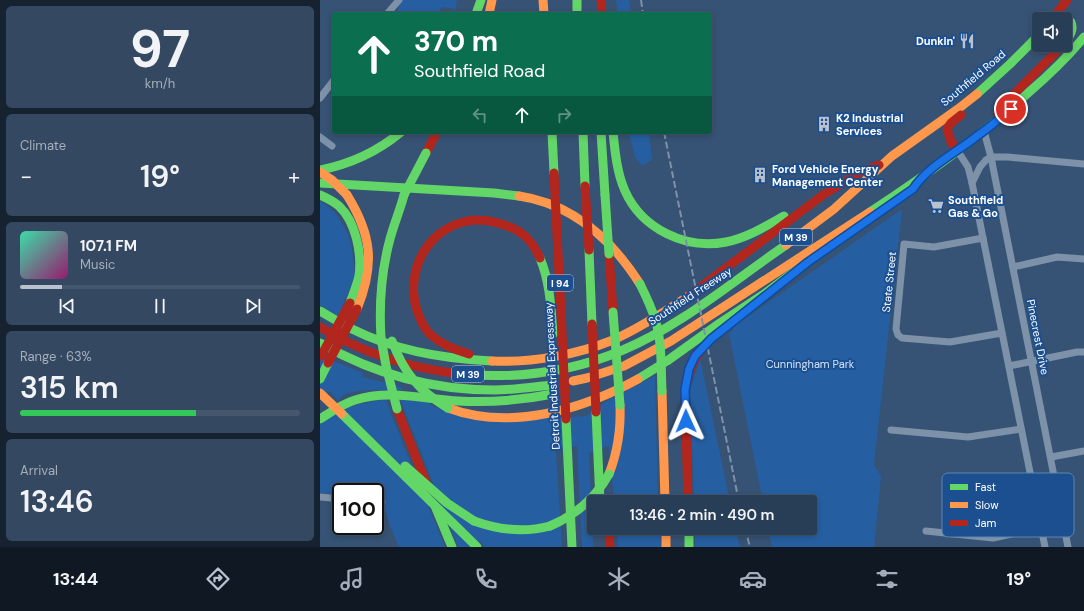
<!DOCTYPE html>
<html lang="en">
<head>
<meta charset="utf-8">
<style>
	body { margin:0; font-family:"DM Sans",sans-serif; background:#344961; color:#f1f3f6; height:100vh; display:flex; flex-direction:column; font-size:15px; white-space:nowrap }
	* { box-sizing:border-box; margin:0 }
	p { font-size:13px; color:#a5aeba }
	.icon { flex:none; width:22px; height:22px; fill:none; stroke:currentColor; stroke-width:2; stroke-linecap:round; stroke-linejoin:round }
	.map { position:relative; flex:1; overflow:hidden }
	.sheet { display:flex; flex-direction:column; gap:6px; padding:6px; background:#162230; width:320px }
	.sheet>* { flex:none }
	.hud { position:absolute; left:12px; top:12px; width:380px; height:122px; border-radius:4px; box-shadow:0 2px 6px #0003,0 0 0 1px #44576d; background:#0b6e4f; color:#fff; overflow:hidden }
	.controls { position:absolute; left:712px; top:12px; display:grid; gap:8px }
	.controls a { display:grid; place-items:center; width:40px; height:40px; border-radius:4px; background:#283e57; box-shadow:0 2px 6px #0003,0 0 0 1px #44576d; font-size:20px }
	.speed { position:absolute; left:12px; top:483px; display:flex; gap:8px; font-size:20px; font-weight:700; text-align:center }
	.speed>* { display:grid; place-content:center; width:52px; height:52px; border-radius:50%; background:#283e57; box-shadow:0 2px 6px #0003,0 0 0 1px #44576d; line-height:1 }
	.speed .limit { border:2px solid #111; border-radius:6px; background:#fff; color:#111 }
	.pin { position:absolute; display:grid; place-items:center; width:34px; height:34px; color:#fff; margin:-17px; border:2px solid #fff; border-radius:50%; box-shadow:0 1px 4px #0007 }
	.me { position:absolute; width:44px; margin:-22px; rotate:359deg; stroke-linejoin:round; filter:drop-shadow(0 0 3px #0008) }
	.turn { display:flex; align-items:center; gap:14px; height:84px; padding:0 16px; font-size:18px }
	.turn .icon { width:52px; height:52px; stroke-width:2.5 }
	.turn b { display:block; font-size:28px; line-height:34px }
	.lanes { display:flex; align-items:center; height:38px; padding:0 16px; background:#0003; justify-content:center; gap:20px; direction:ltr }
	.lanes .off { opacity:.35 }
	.big { font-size:30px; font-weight:600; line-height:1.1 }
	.sheet .widget { flex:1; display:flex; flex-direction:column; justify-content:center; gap:6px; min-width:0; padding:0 14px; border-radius:6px; background:#344961 }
	.sheet .dial { align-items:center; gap:0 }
	.dial b { font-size:52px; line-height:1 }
	.song { display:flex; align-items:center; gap:12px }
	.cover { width:48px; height:48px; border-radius:6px; background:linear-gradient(135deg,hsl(160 70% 55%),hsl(320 70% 35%)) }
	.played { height:4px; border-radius:2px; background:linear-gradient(90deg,#b9c2ce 15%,#44576d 15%) }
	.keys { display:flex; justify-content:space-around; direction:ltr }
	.heat { display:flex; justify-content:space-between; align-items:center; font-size:22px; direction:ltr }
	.charge { height:6px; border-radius:3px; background:linear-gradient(90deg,#34c759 63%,#44576d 0) }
	.trip { position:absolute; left:267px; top:495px; width:230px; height:40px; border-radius:4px; background:#283e57; box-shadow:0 2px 6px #0003,0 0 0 1px #44576d; font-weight:600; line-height:40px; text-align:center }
	.dock { display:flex; height:64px; justify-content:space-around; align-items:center; background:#101923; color:#a5aeba }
	.dock .icon { width:28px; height:28px }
	.dock .active { color:#b9c2ce }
	.dock b { font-size:18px; color:#f1f3f6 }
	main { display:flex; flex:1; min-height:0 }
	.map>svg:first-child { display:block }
	.green { fill:#265fa1 }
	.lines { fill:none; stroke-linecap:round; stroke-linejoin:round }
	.street { stroke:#7d92a8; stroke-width:7 }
	.fast { stroke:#63d668; stroke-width:9 }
	.slow { stroke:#ff974d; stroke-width:9 }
	.jam { stroke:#b3261e; stroke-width:9 }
	.rail { stroke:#7e92a7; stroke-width:2; stroke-dasharray:7 3; stroke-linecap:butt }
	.fast-bridge { stroke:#63d668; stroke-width:9 }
	.slow-bridge { stroke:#ff974d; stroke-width:9 }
	.jam-bridge { stroke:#b3261e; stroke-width:9 }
	.route-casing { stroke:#114b97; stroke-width:10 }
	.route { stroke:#1a73e8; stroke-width:7 }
	.labels { text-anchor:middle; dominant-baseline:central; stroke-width:4; stroke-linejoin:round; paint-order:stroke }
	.shield { fill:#1b4f8f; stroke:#bbcadd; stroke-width:1 }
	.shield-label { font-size:10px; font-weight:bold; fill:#fff }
	.poi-label { font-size:11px; font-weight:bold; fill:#fff; stroke:#1b4f8f; text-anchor:start }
	.street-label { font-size:11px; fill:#fff; stroke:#1b4f8f }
	.park-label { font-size:11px; fill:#cfe3fa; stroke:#1b4f8f }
	.key { fill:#1b4f8f; stroke:#5f84b1; stroke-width:1 }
	.key-label { font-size:11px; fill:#fff }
</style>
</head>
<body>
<main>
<section class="sheet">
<div class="widget dial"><b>97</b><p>km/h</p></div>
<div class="widget"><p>Climate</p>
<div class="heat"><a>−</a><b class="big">19°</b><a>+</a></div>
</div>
<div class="widget">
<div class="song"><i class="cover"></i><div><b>107.1 FM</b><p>Music</p></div></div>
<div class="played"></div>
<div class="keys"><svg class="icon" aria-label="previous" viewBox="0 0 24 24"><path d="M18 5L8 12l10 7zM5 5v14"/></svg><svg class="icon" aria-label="pause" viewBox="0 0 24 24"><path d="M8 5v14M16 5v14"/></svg><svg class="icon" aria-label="next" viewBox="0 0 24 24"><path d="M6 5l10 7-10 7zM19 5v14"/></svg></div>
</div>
<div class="widget"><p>Range · 63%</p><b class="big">315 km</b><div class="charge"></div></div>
<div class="widget"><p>Arrival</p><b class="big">13:46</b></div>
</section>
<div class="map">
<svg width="764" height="547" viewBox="0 0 764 547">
	<rect width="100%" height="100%" fill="#365274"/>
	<g class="green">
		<polygon points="82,0 137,0 135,11 132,8 122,7 118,14 76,14"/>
		<polygon points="296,0 309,0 311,14 298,14"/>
		<polygon points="309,132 329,132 332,160 322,166 315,157"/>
		<polygon points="0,201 9,207 17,215 28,234 32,248 35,276 18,316 0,305"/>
		<polygon points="582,209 554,465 561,477 554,547 452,547 448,528 490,528 490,502 443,502 409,334 416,325"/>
		<path d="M0 353 16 362 43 373 42 377 82 387V390C69 390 33 388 22 396 21 397 20 399 18 401L10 391 0 400Z"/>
		<polygon points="380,358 410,502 374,502 370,391"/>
		<polygon points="335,376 338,502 294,502 289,446 269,452 273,547 262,547 257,446 236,450 242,547 165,547 160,541 155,547 138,547 80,399 108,402 115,408 231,416 234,418 266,416 290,399"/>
		<polygon points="66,399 71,414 125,547 79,547 69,523 61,497 55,497 55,492 21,492 21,495 0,493 0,424 25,407"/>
		<polygon points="297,528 340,528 341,547 298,547"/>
		<polygon points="375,528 415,528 420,547 375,547"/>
	</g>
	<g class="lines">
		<g class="street">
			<polyline points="67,14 79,0"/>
			<polyline points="0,98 14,80"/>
			<polyline points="664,131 671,157 748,547"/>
			<polyline points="0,137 12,146"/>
			<polyline points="637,150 648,167 652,183 725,547"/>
			<polyline points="652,183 660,167 666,160 671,157 688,157 764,164"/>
			<polyline points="663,238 614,247 584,244 576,329 578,335 582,338 630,342 682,333"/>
			<polyline points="693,267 737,257 764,259"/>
			<polyline points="689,366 757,352 764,352"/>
			<polyline points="571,430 648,437 701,429"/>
			<polyline points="731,457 764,451"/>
			<polyline points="0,497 21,499"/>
			<polyline points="55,501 62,502"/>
			<polyline points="606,531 673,538 721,528"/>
		</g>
		<g class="fast">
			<polyline points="257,0 257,14"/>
			<polyline points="156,14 161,0"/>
			<path d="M734 19H746L751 22C754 30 750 36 745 42"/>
			<polyline points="657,94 690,64 719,35"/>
			<polyline points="232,132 234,173"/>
			<polyline points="263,132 265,186"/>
			<polyline points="281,132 285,195"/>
			<path d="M293 132C295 152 297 173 305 191 322 229 366 250 406 242 427 238 446 226 464 216"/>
			<path d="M0 170C31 164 57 152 81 132"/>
			<polyline points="0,183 174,193 199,196"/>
			<path d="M0 195C7 198 13 201 19 206 36 222 42 254 39 276 37 285 33 294 30 303"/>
			<path d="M550 212C605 176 659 138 708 93 729 75 747 58 764 37"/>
			<polyline points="269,250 272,324"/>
			<path d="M220 258C230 282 231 308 233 334"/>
			<path d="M0 311C11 317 21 324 32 329 76 351 124 359 172 361"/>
			<path d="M61 338C59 305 61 272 70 239 74 224 80 210 84 195"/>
			<path d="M0 343C54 374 112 390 174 390 194 390 213 387 232 385"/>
			<path d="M140 374C195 379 252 372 303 350 362 325 413 281 466 245"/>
			<polyline points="0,379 8,363"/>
			<polyline points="318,379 347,361 400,323 444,294 491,259"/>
			<polyline points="276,412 280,502"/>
			<polyline points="22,414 87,478"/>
			<path d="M0 419C11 412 22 404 35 400 68 389 104 399 138 401 170 403 202 400 233 394"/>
			<polyline points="246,419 252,547"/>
			<polyline points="115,506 132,547"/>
			<path d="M154 521C179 530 204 533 230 526"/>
			<polyline points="369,528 369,547"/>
		</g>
		<g class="slow">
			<polyline points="223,0 224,14"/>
			<polyline points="169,14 172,0"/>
			<path d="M27 195C52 235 55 265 37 309"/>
			<path d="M199 196C253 204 292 240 320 284"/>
			<polyline points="466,245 514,209 572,156 638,109 657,94"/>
			<path d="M172 361C212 363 256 355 293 340 320 328 346 311 370 295"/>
			<polyline points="253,381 267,378 304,366 351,341 550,212"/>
			<polyline points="342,391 345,502"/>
			<path d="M128 408C190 431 262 410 318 379"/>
			<path d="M289 474C298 451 301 430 300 405"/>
			<polyline points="346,528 346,547"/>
		</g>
		<g class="jam">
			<polyline points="281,0 282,14"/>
			<polyline points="732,19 747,0"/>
			<polyline points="678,114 683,105 743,45"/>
			<polyline points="637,150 631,142 627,129 631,123 641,115"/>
			<polyline points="106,153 117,132"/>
			<polyline points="237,234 242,332"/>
			<polyline points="289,254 293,312"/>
			<polyline points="370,295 503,195 538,173 559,165"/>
			<path d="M0 327C44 354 89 368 140 374"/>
			<path d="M149 354C135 350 122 345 111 335 102 327 98 315 95 303 85 254 127 208 178 223 200 229 210 237 220 258"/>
			<polyline points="77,409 108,488"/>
			<path d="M368 502 365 390C370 364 378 350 398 333"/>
			<polyline points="287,528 289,534 290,547"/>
		</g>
		<g class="rail">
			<polyline points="321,0 323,14"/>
			<polyline points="344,132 419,502"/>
			<polyline points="425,528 430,547"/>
		</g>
		<g class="fast-bridge">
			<polyline points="84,195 106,153"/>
			<polyline points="285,195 289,254"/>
			<path d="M320 284C326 296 332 309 336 322 342 344 341 368 342 391"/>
			<polyline points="293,312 300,405"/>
			<polyline points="61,338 66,366 77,409"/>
			<path d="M72 341C84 373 99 391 128 408"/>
			<polyline points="85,466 127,503 154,521"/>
			<polyline points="87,478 157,547"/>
			<path d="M230 526C256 515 275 499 289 474"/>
		</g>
		<g class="slow-bridge">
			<polyline points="0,172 12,180 27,195"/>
			<polyline points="0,393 22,414"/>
		</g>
		<g class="jam-bridge">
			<polyline points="234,173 237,234"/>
			<polyline points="265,186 269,250"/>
			<polyline points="272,324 276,412"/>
			<polyline points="242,333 246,419"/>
			<polyline points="1,356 30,303"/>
			<polyline points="8,363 37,309"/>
		</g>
	</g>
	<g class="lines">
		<defs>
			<path id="route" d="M366 421 365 390 369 369 375 356 391 339 488 262 593 189C608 166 636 153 657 136 669 128 680 118 691 109"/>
		</defs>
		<use href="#route" class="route-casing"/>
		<use href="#route" class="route"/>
	</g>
	<defs>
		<symbol id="restaurant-bare" viewBox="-9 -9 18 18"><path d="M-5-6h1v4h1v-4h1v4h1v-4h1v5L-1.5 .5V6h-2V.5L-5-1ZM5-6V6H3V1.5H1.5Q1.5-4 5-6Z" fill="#b9c2ce" stroke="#1b4f8f" stroke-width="2.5" paint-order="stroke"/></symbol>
		<symbol id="building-bare" viewBox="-9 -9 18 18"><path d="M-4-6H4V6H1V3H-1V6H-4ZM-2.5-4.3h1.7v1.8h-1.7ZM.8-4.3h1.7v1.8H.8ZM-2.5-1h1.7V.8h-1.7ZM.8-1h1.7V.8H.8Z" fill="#b9c2ce" stroke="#1b4f8f" stroke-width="2.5" paint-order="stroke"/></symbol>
		<symbol id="supermarket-bare" viewBox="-9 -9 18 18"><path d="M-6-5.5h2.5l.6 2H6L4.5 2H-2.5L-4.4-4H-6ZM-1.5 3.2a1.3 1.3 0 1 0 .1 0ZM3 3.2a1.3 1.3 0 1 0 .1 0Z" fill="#b9c2ce" stroke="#1b4f8f" stroke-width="2.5" paint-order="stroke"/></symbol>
	</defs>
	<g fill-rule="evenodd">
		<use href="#restaurant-bare" x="636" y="30" width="22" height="22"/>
		<use href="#building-bare" x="493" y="113" width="22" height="22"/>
		<use href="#building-bare" x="429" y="164" width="22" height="22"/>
		<use href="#supermarket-bare" x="605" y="195" width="22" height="22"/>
	</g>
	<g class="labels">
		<g class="shield">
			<rect x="460" y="229" width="32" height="16" rx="3"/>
			<rect x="227" y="275" width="26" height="16" rx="3"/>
			<rect x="132" y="366" width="32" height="16" rx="3"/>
		</g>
		<g class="shield-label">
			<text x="476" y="237">M 39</text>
			<text x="240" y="283">I 94</text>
			<text x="148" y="374">M 39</text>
		</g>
		<g class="poi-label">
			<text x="635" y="41" text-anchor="end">Dunkin'</text>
			<text x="516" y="118">K2 Industrial<tspan x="516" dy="13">Services</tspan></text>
			<text x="452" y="169">Ford Vehicle Energy<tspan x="452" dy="13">Management Center</tspan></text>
			<text x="628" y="200">Southfield<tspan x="628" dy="13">Gas &amp; Go</tspan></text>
		</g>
		<g class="street-label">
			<text transform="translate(653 78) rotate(-40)">Southfield Road</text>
			<text transform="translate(569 282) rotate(-84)">State Street</text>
			<text transform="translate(370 296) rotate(-33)">Southfield Freeway</text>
			<text transform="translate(718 337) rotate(79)">Pinecrest Drive</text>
			<text transform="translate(232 376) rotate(-93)">Detroit Industrial Expressway</text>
		</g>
		<g class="park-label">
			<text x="490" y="364">Cunningham Park</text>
		</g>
	</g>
	<rect x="622" y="473" width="132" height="64" rx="6" class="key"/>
	<rect x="630" y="484" width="18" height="6" fill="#63d668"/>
	<rect x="630" y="502" width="18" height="6" fill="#ff974d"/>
	<rect x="630" y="520" width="18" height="6" fill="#b3261e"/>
	<g class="key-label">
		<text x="655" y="491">Fast</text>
		<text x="655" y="509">Slow</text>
		<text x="655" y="527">Jam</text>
	</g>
</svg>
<div class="controls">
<a><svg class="icon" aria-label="sound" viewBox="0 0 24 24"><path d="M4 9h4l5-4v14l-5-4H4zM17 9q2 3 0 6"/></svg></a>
</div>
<div class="speed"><div class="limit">100</div></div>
<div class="pin" style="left:691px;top:109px;background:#d93025"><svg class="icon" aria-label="arrive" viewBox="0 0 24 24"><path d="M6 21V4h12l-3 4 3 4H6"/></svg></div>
<svg class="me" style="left:366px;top:421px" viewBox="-20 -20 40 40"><path d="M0-17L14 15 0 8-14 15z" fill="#1a73e8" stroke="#fff" stroke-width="4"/></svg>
<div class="trip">13:46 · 2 min · 490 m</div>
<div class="hud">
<div class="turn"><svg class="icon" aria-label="ahead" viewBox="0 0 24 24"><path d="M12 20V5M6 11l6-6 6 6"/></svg><div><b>370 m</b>Southfield Road</div></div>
<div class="lanes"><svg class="icon off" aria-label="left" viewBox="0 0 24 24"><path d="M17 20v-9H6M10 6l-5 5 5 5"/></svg><svg class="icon" aria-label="ahead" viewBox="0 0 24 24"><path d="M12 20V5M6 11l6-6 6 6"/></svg><svg class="icon off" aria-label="right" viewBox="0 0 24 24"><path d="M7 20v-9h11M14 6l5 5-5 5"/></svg></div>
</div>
</div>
</main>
<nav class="dock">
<b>13:44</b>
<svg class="icon active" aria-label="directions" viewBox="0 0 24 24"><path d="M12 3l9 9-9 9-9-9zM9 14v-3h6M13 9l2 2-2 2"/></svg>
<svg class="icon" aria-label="music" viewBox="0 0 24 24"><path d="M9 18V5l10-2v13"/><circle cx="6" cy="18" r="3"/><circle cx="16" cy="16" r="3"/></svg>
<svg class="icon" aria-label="phone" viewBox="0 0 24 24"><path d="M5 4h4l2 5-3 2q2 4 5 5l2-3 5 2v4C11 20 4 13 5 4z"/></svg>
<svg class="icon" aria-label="climate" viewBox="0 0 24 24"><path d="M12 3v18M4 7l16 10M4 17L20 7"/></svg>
<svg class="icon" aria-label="car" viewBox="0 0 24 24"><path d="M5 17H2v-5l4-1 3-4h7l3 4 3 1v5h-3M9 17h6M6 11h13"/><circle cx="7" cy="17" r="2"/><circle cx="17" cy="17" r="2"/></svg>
<svg class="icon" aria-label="filters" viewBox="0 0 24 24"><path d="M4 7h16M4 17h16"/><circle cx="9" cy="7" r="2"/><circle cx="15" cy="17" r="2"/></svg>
<b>19°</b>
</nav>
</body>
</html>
